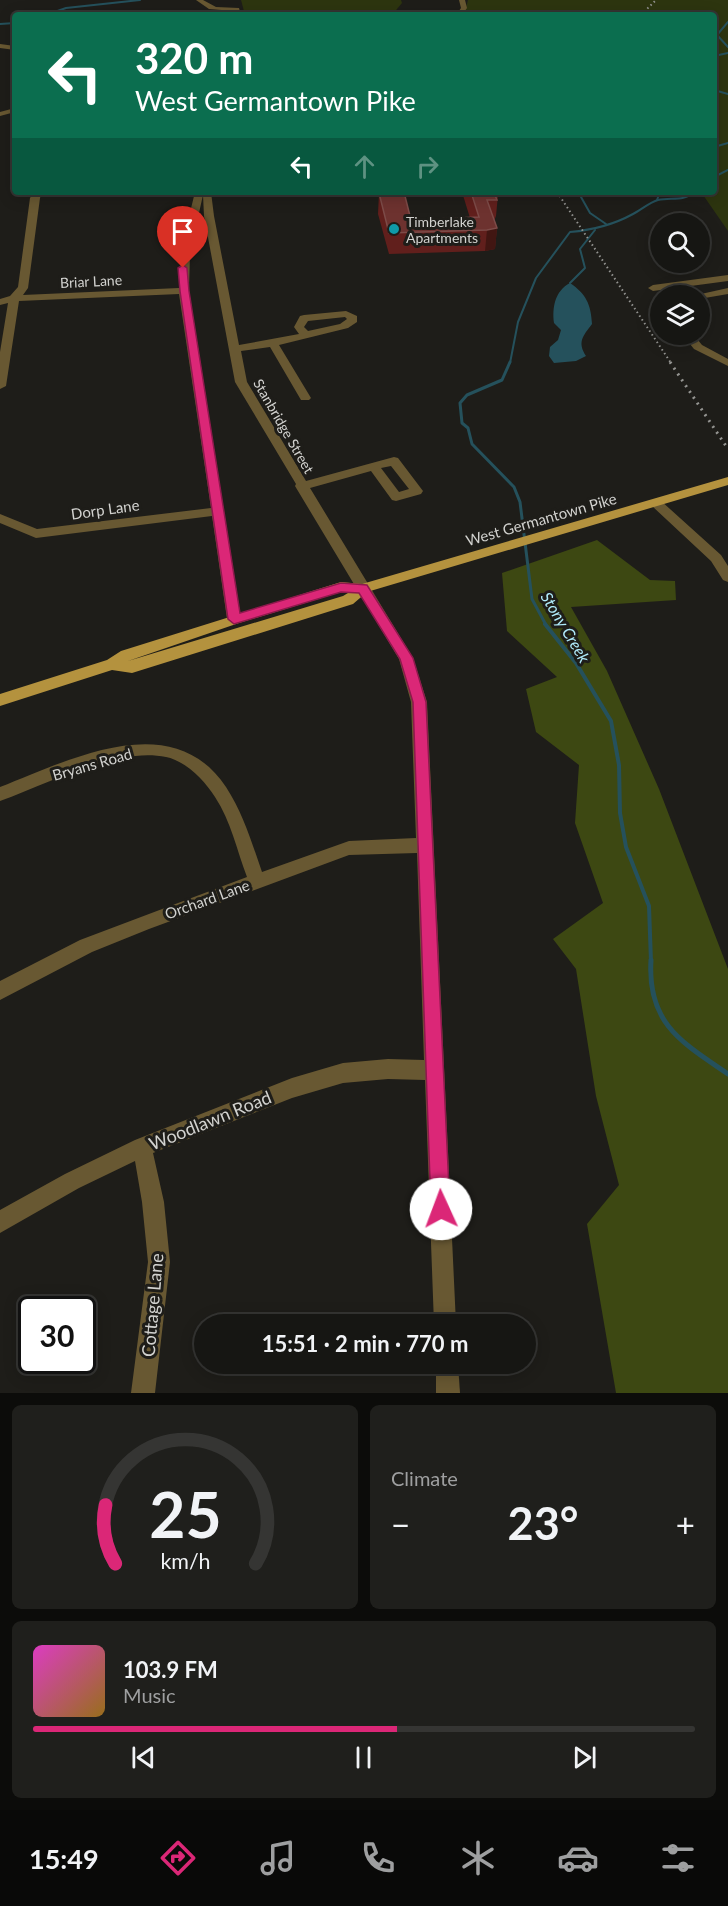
<!DOCTYPE html>
<html lang="en">
<head>
<meta charset="utf-8">
<style>
	body { margin:0; font-family:Lato,sans-serif; background:#1f1f1c; color:#f1f3f6; height:100vh; display:flex; flex-direction:column; font-size:22px; white-space:nowrap }
	* { box-sizing:border-box; margin:0 }
	p { font-size:20px; color:#9e9fa0 }
	.icon { flex:none; width:33px; height:33px; fill:none; stroke:currentColor; stroke-width:2; stroke-linecap:round; stroke-linejoin:round }
	.map { position:relative; height:1393px; overflow:hidden }
	.details { display:flex; flex-direction:column; gap:12px; padding:12px; background:#0c0c0a; flex:1 }
	.details>* { flex:none }
	.hud { position:absolute; left:12px; top:12px; width:705px; height:183px; border-radius:6px; box-shadow:0 3px 15px #0003,0 0 0 2px #353533; background:#0b6e4f; color:#fff; overflow:hidden }
	.fabs { position:absolute; left:650px; top:213px; display:grid; gap:12px }
	.fabs a { display:grid; place-items:center; width:60px; height:60px; border-radius:50%; background:#161613; box-shadow:0 3px 15px #0003,0 0 0 2px #353533; font-size:30px }
	.speed { position:absolute; left:18px; top:1296px; display:flex; gap:12px; font-size:30px; font-weight:700; text-align:center }
	.speed>* { display:grid; place-content:center; width:78px; height:78px; border-radius:50%; background:#161613; box-shadow:0 3px 15px #0003,0 0 0 2px #353533; line-height:1 }
	.speed .limit { border:3px solid #111; border-radius:9px; background:#fff; color:#111 }
	.pin { position:absolute; display:grid; place-items:center; width:51px; height:51px; color:#fff; margin:-62px -26px; border-radius:50% 50% 50% 0; rotate:-45deg; box-shadow:0 0 6px #0007 }
	.pin .icon { rotate:45deg }
	.me { position:absolute; width:66px; margin:-33px; rotate:358deg; stroke-linejoin:round; filter:drop-shadow(0 0 4px #0008) }
	.turn { display:flex; align-items:center; gap:21px; height:126px; padding:0 24px; font-size:27px }
	.turn .icon { width:78px; height:78px; stroke-width:2.5 }
	.turn b { display:block; font-size:42px; line-height:51px }
	.lanes { display:flex; align-items:center; height:57px; padding:0 24px; background:#0003; justify-content:center; gap:30px; direction:ltr }
	.lanes .off { opacity:.35 }
	.big { font-size:45px; font-weight:700; line-height:1.1 }
	.details .card { flex:1; display:flex; flex-direction:column; justify-content:center; gap:9px; min-width:0; padding:0 21px; border-radius:9px; background:#1f1f1c }
	.details .dial { align-items:center; gap:0 }
	.dial svg { height:156px; overflow:visible; fill:none; stroke:#353533; stroke-width:7; stroke-linecap:round; text-anchor:middle }
	.dial text { fill:#f1f3f6; stroke:none }
	.song { display:flex; align-items:center; gap:18px }
	.cover { width:72px; height:72px; border-radius:9px; background:linear-gradient(135deg,hsl(310 70% 55%),hsl(40 70% 35%)) }
	.played { height:6px; border-radius:3px; background:linear-gradient(90deg,#db2777 55%,#353533 55%) }
	.keys { display:flex; justify-content:space-around; direction:ltr }
	.heat { display:flex; justify-content:space-between; align-items:center; font-size:33px; direction:ltr }
	.details .tiles { flex:1; display:grid; gap:12px; grid-template-columns:1fr 1fr }
	.card:last-child { grid-column:span 2 }
	.trip { position:absolute; left:194px; top:1314px; width:342px; height:60px; border-radius:30px; background:#161613; box-shadow:0 3px 15px #0003,0 0 0 2px #353533; font-weight:700; line-height:60px; text-align:center }
	.menu { display:flex; height:96px; justify-content:space-around; align-items:center; background:#090908; color:#9e9fa0 }
	.menu .icon { width:42px; height:42px }
	.menu .on { color:#db2777 }
	.menu b { font-size:27px; color:#f1f3f6 }
	.map>svg:first-child { display:block }
	.green { fill:#2d350f }
	.forest { fill:#3d4812 }
	.water { fill:#25515c }
	.lines { fill:none; stroke-linecap:round; stroke-linejoin:round }
	.stream-far3 { stroke:#25515c; stroke-width:2 }
	.stream-far2 { stroke:#25515c; stroke-width:3 }
	.stream-far1 { stroke:#25515c; stroke-width:4 }
	.stream { stroke:#25515c; stroke-width:5 }
	.minor { fill:#685832; fill-rule:evenodd }
	.major { fill:#b4923e; fill-rule:evenodd }
	.rail-far1 { stroke:#949491; stroke-width:2; stroke-dasharray:1.5 3; stroke-linecap:butt }
	.rail { stroke:#949491; stroke-width:3; stroke-dasharray:2 5; stroke-linecap:butt }
	.wall { fill:#611f1c }
	.shaded-wall { fill:#411612 }
	.building { fill:#6d322f; stroke:#7d4b48; stroke-width:1.5 }
	.route { fill:#db2777; stroke:#8e194d; stroke-width:1.5 }
	.culture-dot { fill:#0f9aa8; stroke:#1e1d19; stroke-width:2 }
	.labels { text-anchor:middle; dominant-baseline:central; stroke-width:6; stroke-linejoin:round; paint-order:stroke }
	.far-poi-label { font-size:14px; fill:#d2d2cf; stroke:#1e1d19; text-anchor:start }
	.far-street-label { font-size:14px; fill:#d2d2cf; stroke:#1e1d19 }
	.street-label { font-size:15px; fill:#d2d2cf; stroke:#1e1d19 }
	.water-label { font-size:16px; font-style:italic; fill:#afeafa; stroke:#1e1d19 }
	.near-street-label { font-size:18px; fill:#d2d2cf; stroke:#1e1d19 }
</style>
</head>
<body>
<div class="map">
<svg width="728" height="1393" viewBox="0 0 728 1393">
	<rect width="100%" height="100%" fill="#1e1d19"/>
	<g class="green">
		<polygon points="241,0 401,0 402,3 392,15 245,15"/>
		<polygon points="468,0 728,0 728,231 701,192 714,192 714,15 464,15"/>
	</g>
	<polygon class="forest" points="597,540 650,580 675,581 676,600 571,607 607,671 659,789 728,969 728,1393 616,1393 587,1224 619,1185 596,1096 576,969 553,939 603,903 575,823 579,765 536,732 526,689 557,677 507,631 502,573"/>
	<path class="water" d="M570 283C586 294 591 304 592 324 583 336 577 342 586 356L576 361 554 363 549 356 550 347 558 340 561 330 554 323C552 307 555 291 570 283Z"/>
	<g class="lines">
		<g class="stream-far3">
			<polyline points="46,15 66,8 140,0"/>
			<polyline points="728,22 717,35 728,47"/>
			<polyline points="0,24 15,23"/>
			<polyline points="714,56 728,53"/>
			<polyline points="714,90 728,94"/>
			<polyline points="714,147 728,143"/>
			<polyline points="714,177 728,170"/>
			<polyline points="589,192 581,197 590,213 606,224"/>
			<polyline points="657,200 660,192"/>
			<polyline points="570,283 585,268 580,249 595,230"/>
			<path d="M510 363 518 322 536 278 570 232C593 230 613 225 633 214 641 210 650 202 658 200 671 197 684 202 694 192"/>
		</g>
		<polyline class="stream-far2" points="510,362 502,380 467,395 460,403 462,423 468,428 472,444 514,487 520,502 532,599 546,625"/>
		<polyline class="stream-far1" points="545,624 576,663 611,721 619,765 620,813 626,847 649,906 651,962"/>
		<path class="stream" d="M651 960C647 1023 681 1042 728 1074"/>
		<g class="minor">
			<polygon points="196,0 203,0 216,7 239,8 241,15 235,15 234,11 209,9"/>
			<polygon points="459,0 465,0 467,8 462,15 456,15 461,8"/>
			<polygon points="0,44 15,46 15,50 0,48"/>
			<polygon points="15,108 15,112 0,116 0,112"/>
			<path d="M34 192H42L40 198 28 288 23 295 179 288 183 241 195 192H211L214 216 239 345 299 334 294 327 300 316 304 315 346 311 357 316V322L348 328 279 345 311 398 309 400H301L270 347 241 351 247 382 306 481 394 457 398 458 423 491 421 494 396 501 392 500 371 471 310 488 413 658 427 702 456 1324H434L425 1080 388 1079 343 1083 292 1098 153 1153 164 1202 170 1262 155 1393H131L148 1262 142 1202 135 1161 79 1188 0 1233V1210L65 1174 135 1140 292 1078 343 1063 388 1059 424 1060 417 853 349 855 149 929 92 952 0 1000V981L80 940 247 877C237 851 231 821 215 797 205 781 186 761 166 757 115 747 48 784 0 801V787C70 760 172 706 226 787 243 813 252 843 262 872L349 841 416 838 411 702 399 659 295 486 296 484 235 382 204 216 203 195 190 253 189 291 241 619 239 623H229L227 619 212 516 36 538 0 523V514L37 529 211 508 179 294 19 301 6 386 0 389V352L8 303 0 305V299L10 296 18 287 30 198ZM345 317 347 319 340 324 308 331 304 327 308 321ZM391 466 409 489 399 492 381 468Z"/>
			<polygon points="728,275 728,281 653,291 648,288 653,285"/>
			<polygon points="728,288 728,294 699,299 699,296 692,296"/>
			<polygon points="682,334 693,334 702,345 728,359 728,366 694,349"/>
			<polygon points="656,499 660,500 721,555 728,566 728,582 723,580 711,561 652,506 650,503 652,500"/>
			<polygon points="436,1364 458,1364 460,1393 436,1393"/>
		</g>
		<path class="major" d="M728 477V485L367 592 353 604 132 673 112 670 0 706V694L107 660 121 651 341 582 362 584ZM341 592 348 593 343 596 128 661 239 623Z"/>
		<g class="rail-far1">
			<polyline points="641,15 656,0"/>
			<polyline points="557,192 671,363"/>
		</g>
		<polyline class="rail" points="670,362 728,449"/>
	</g>
	<polygon class="wall" points="380,192 421,192 404,193 411,220 470,218 462,192 497,192 498,195 496,216 494,221 497,228 495,249 485,251 389,254 378,214 379,193 380,193"/>
	<polygon class="shaded-wall" points="497,228 495,249 485,251 487,230"/>
	<polygon class="building" points="381,192 404,192 411,220 479,217 471,192 497,192 498,195 495,195 497,200 487,200 497,228 487,230 389,233 379,193 381,193"/>
	<polygon class="route" points="183,265 187,268 189,291 240,613 341,583 367,585 413,658 426,702 450,1209 447,1215 441,1218 434,1215 431,1209 413,702 400,659 359,593 341,592 234,624 228,619 180,291 178,268"/>
	<circle class="culture-dot" cx="394" cy="229" r="6"/>
	<g class="labels">
		<g class="far-poi-label">
			<text x="406" y="221">Timberlake<tspan x="406" dy="16">Apartments</tspan></text>
		</g>
		<g class="far-street-label">
			<text transform="translate(91 281) rotate(-3)">Briar Lane</text>
			<text transform="translate(284 426) rotate(60)">Stanbridge Street</text>
		</g>
		<g class="street-label">
			<text transform="translate(105 509) rotate(-8)">Dorp Lane</text>
			<text transform="translate(541 519) rotate(-16)">West Germantown Pike</text>
			<text transform="translate(92 764) rotate(-16)">Bryans Road</text>
			<text transform="translate(207 899) rotate(-20)">Orchard Lane</text>
		</g>
		<g class="water-label">
			<text transform="translate(566 627) rotate(59)">Stony Creek</text>
		</g>
		<g class="near-street-label">
			<text transform="translate(210 1120) rotate(-22)">Woodlawn Road</text>
			<text transform="translate(152 1305) rotate(-85)">Cottage Lane</text>
		</g>
	</g>
</svg>
<div class="fabs">
<a><svg class="icon" aria-label="search" viewBox="0 0 24 24"><circle cx="10" cy="10" r="6"/><path d="M15 15l6 6"/></svg></a>
<a><svg class="icon" aria-label="layers" viewBox="0 0 24 24"><path d="M12 4l9 5-9 5-9-5zM3 14l9 5 9-5"/></svg></a>
</div>
<div class="speed"><div class="limit">30</div></div>
<div class="pin" style="left:183px;top:268px;background:#d93025"><svg class="icon" aria-label="arrive" viewBox="0 0 24 24"><path d="M6 21V4h12l-3 4 3 4H6"/></svg></div>
<svg class="me" style="left:441px;top:1209px" viewBox="-20 -20 40 40"><circle r="19" fill="#fff"/><path d="M0-13L10 11 0 6-10 11z" fill="#db2777"/></svg>
<div class="trip">15:51 · 2 min · 770 m</div>
<div class="hud">
<div class="turn"><svg class="icon" aria-label="left" viewBox="0 0 24 24"><path d="M17 20v-9H6M10 6l-5 5 5 5"/></svg><div><b>320 m</b>West Germantown Pike</div></div>
<div class="lanes"><svg class="icon" aria-label="left" viewBox="0 0 24 24"><path d="M17 20v-9H6M10 6l-5 5 5 5"/></svg><svg class="icon off" aria-label="ahead" viewBox="0 0 24 24"><path d="M12 20V5M6 11l6-6 6 6"/></svg><svg class="icon off" aria-label="right" viewBox="0 0 24 24"><path d="M7 20v-9h11M14 6l5 5-5 5"/></svg></div>
</div>
</div>
<section class="details">
<div class="tiles">
<div class="card dial"><svg viewBox="0 0 100 80">
<path d="M14 69A42 42 0 1 1 86 69"/>
<path d="M14 69A42 42 0 0 1 9 39" stroke="#db2777"/>
<text x="50" y="56" font-size="32" font-weight="700">25</text>
<text x="50" y="72" font-size="11">km/h</text>
</svg></div>
<div class="card"><p>Climate</p>
<div class="heat"><a>−</a><b class="big">23°</b><a>+</a></div>
</div>
<div class="card">
<div class="song"><i class="cover"></i><div><b>103.9 FM</b><p>Music</p></div></div>
<div class="played"></div>
<div class="keys"><svg class="icon" aria-label="previous" viewBox="0 0 24 24"><path d="M18 5L8 12l10 7zM5 5v14"/></svg><svg class="icon" aria-label="pause" viewBox="0 0 24 24"><path d="M8 5v14M16 5v14"/></svg><svg class="icon" aria-label="next" viewBox="0 0 24 24"><path d="M6 5l10 7-10 7zM19 5v14"/></svg></div>
</div>
</div>
</section>
<nav class="menu">
<b>15:49</b>
<svg class="icon on" aria-label="directions" viewBox="0 0 24 24"><path d="M12 3l9 9-9 9-9-9zM9 14v-3h6M13 9l2 2-2 2"/></svg>
<svg class="icon" aria-label="music" viewBox="0 0 24 24"><path d="M9 18V5l10-2v13"/><circle cx="6" cy="18" r="3"/><circle cx="16" cy="16" r="3"/></svg>
<svg class="icon" aria-label="phone" viewBox="0 0 24 24"><path d="M5 4h4l2 5-3 2q2 4 5 5l2-3 5 2v4C11 20 4 13 5 4z"/></svg>
<svg class="icon" aria-label="climate" viewBox="0 0 24 24"><path d="M12 3v18M4 7l16 10M4 17L20 7"/></svg>
<svg class="icon" aria-label="car" viewBox="0 0 24 24"><path d="M5 17H2v-5l4-1 3-4h7l3 4 3 1v5h-3M9 17h6M6 11h13"/><circle cx="7" cy="17" r="2"/><circle cx="17" cy="17" r="2"/></svg>
<svg class="icon" aria-label="filters" viewBox="0 0 24 24"><path d="M4 7h16M4 17h16"/><circle cx="9" cy="7" r="2"/><circle cx="15" cy="17" r="2"/></svg>
</nav>
</body>
</html>
